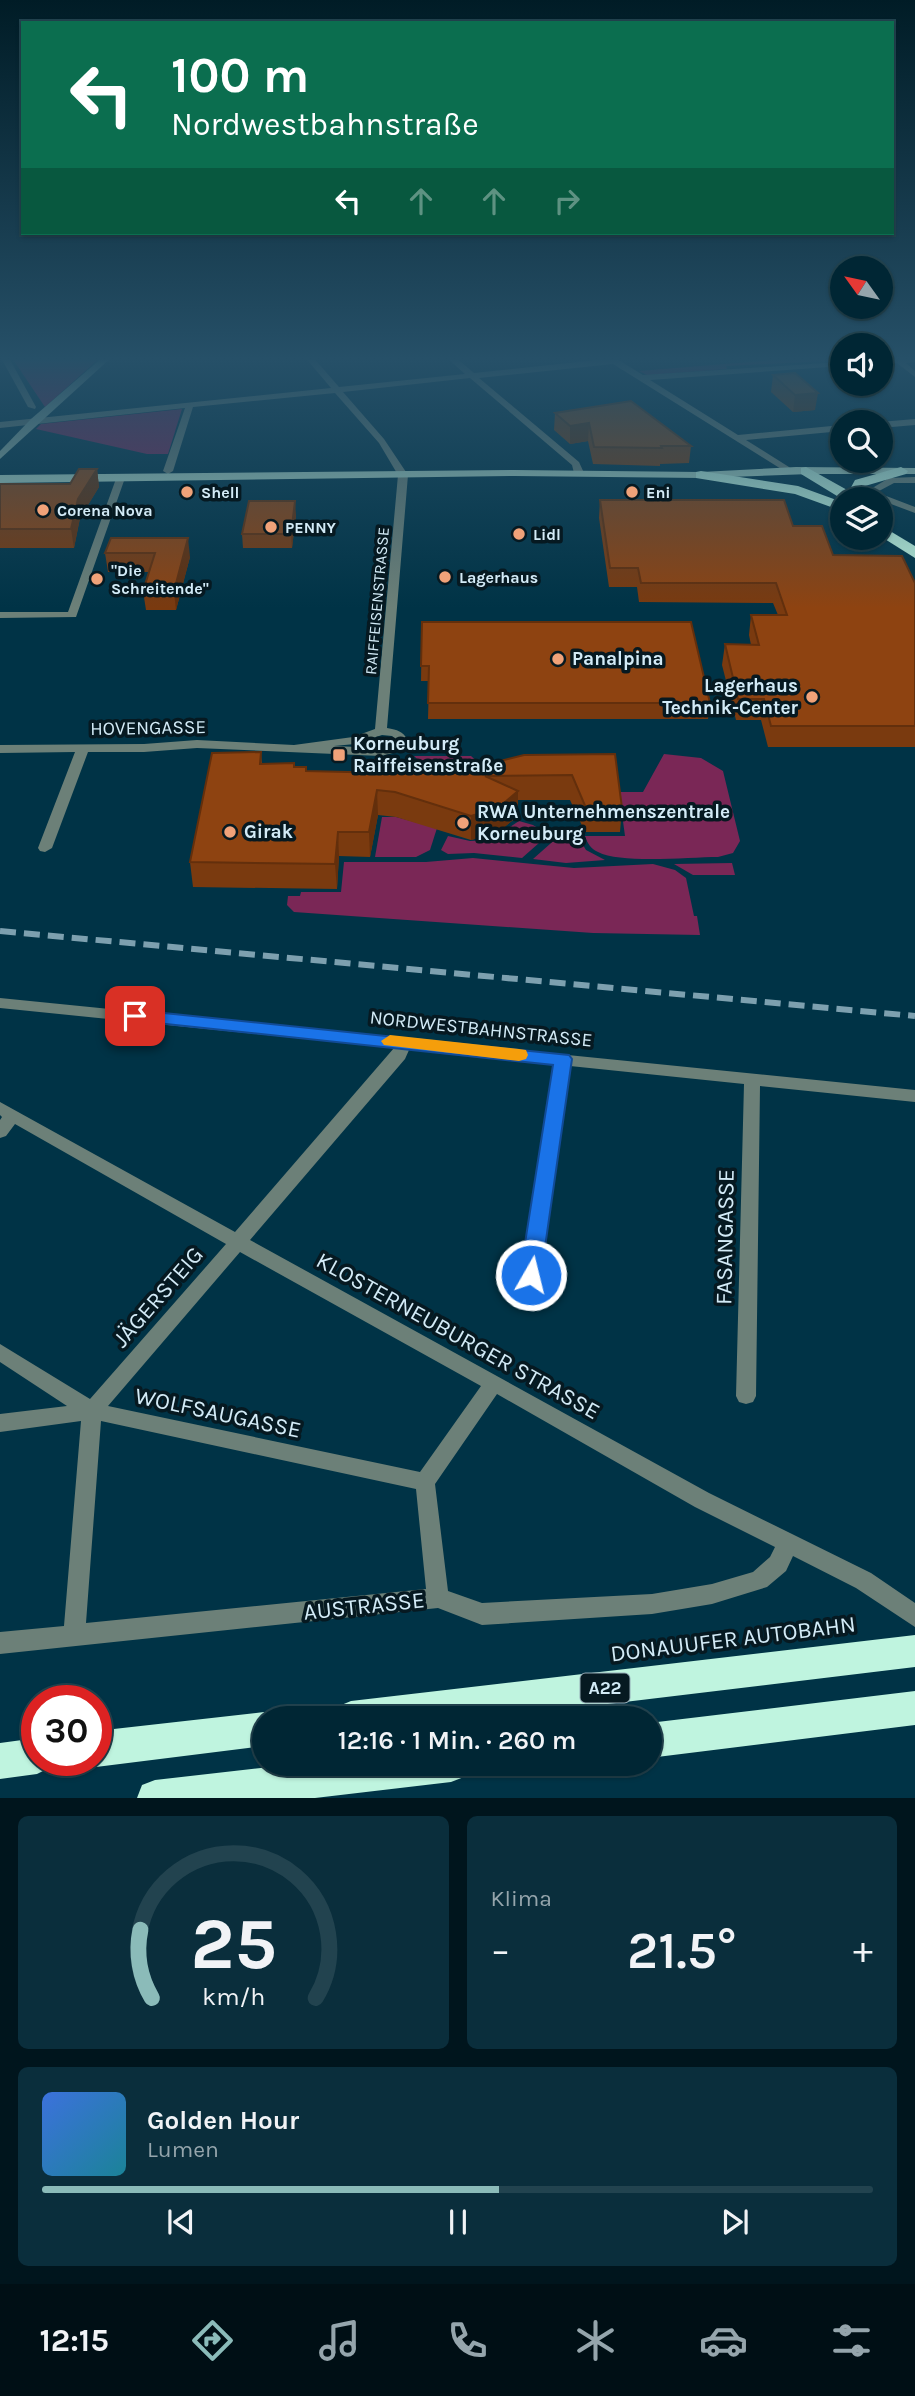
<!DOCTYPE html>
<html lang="de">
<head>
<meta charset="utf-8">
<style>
	body { margin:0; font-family:Karla,sans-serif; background:#0a2e3c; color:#f1f3f6; height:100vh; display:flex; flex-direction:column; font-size:26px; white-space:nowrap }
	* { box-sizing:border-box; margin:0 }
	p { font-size:23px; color:#95a5ac }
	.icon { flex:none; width:38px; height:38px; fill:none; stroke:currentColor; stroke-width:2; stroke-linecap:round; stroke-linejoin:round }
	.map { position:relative; height:1798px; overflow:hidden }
	.details { display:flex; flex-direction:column; gap:18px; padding:18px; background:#00151d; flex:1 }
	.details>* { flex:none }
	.guide { position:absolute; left:21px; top:21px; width:873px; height:214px; border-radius:0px; box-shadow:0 2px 5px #0004,0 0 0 2px #22434f; background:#0b6e4f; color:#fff; overflow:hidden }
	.needle { width:46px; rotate:303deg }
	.tools { position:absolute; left:830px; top:256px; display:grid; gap:14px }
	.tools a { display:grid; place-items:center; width:63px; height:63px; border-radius:50%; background:#002634; box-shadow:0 2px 5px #0004,0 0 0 2px #22434f; font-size:35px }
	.speed { position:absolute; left:21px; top:1685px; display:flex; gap:14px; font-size:35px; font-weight:700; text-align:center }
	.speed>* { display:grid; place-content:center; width:91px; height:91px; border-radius:50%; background:#002634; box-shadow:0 2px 5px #0004,0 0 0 2px #22434f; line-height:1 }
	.speed .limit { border:10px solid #d22; background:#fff; color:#111 }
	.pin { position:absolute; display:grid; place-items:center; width:60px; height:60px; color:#fff; margin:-30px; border-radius:14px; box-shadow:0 4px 10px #0006 }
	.me { position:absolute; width:77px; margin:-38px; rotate:8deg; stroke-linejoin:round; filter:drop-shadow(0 0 5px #0008) }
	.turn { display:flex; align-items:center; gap:24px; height:147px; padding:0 35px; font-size:32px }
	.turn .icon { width:91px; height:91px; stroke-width:2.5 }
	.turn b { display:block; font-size:49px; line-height:60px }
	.lanes { display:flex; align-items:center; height:66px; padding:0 35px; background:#0003; justify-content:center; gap:35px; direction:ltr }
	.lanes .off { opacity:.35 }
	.big { font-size:52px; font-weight:600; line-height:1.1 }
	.details .tile { flex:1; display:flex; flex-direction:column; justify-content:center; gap:10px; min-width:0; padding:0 24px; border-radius:10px; background:#0a2e3c }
	.details .dial { align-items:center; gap:0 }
	.dial svg { height:182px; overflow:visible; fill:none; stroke:#22434f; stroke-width:7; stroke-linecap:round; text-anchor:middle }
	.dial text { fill:#f1f3f6; stroke:none }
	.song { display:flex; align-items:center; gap:21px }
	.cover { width:84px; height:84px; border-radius:10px; background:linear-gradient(135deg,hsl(220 70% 55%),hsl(190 70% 35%)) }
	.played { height:7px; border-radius:4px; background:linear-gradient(90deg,#8bbbb9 55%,#22434f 55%) }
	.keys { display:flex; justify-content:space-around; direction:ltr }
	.heat { display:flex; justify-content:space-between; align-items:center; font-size:38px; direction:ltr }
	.details .tiles { flex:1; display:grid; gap:18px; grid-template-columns:1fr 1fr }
	.tile:last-child { grid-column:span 2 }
	.trip { position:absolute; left:252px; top:1706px; width:410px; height:70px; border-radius:35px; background:#002634; box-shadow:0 2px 5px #0004,0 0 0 2px #22434f; font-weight:600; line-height:70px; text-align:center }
	.tab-bar { display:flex; height:112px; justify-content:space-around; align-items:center; background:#000f15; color:#95a5ac }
	.tab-bar .icon { width:49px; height:49px }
	.tab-bar .selected { color:#8bbbb9 }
	.tab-bar b { font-size:32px; color:#f1f3f6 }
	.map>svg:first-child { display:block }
	.green { fill:#7a2756 }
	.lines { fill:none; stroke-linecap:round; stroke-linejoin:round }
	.street { fill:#6c8078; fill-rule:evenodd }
	.secondary { fill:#8eafa2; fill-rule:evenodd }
	.primary { fill:#a8d3c2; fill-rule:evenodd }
	.highway { fill:#bff4df; fill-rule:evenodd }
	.rail { stroke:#7da0af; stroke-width:6; stroke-dasharray:16 8; stroke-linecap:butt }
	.wall { fill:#7a3a0f }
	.shaded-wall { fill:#632f0c }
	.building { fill:#8e4311; stroke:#632f0c; stroke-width:2 }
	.route { fill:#1a73e8; stroke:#114b97; stroke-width:2 }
	.slow { fill:#f59e0b }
	.poi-dot { fill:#f0a279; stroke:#061921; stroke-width:2.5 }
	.labels { text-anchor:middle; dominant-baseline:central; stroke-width:7; stroke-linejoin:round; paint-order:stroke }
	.far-poi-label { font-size:16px; font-weight:bold; fill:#d3ebf7; stroke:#061921; text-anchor:start }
	.far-street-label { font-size:16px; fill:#d3ebf7; stroke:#061921 }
	.shield { fill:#061921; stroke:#96acb7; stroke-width:2 }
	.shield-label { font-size:18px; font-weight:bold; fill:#d3ebf7 }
	.poi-label { font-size:19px; font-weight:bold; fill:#d3ebf7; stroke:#061921; text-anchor:start }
	.street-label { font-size:19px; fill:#d3ebf7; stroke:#061921 }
	.near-street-label { font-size:23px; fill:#d3ebf7; stroke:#061921 }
</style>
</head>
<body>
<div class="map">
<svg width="915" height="1798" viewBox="0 0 915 1798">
	<rect width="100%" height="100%" fill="#003346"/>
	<g class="green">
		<polygon points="27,356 102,356 45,407 12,358"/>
		<polygon points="822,356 842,356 842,360 726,366 727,369 647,375 639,371"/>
		<polygon points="182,409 168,454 147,454 36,429 41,424"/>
		<path d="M664 754 701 758 723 771 740 841 733 853 718 857C689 857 621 864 598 852 591 849 587 843 585 836H625L619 792H643Z"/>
		<polygon points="414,756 471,756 495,777 443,784"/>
		<polygon points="399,758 424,781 364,773 374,759"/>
		<polygon points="382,817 396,817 437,828 430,850 416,857 375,857"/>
		<polygon points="519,821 533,825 548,835 522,858 474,853 448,854 441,850 448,836 470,841 490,840"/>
		<polygon points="559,836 578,837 586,850 605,860 566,863 533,859"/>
		<polygon points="473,858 574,868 653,864 675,870 686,878 694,916 697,916 700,935 593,933 294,912 287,905 288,896 300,896 301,892 341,892 344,862 426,862"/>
		<polygon points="732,863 735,875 693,875 674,864"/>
	</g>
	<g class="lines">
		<g class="street">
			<polygon points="0,356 8,356 36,407 35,409 28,407"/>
			<path d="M304 356H312L339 387 465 374 445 356H454L474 373 606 359 605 356H612L643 375 842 362V366L650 380 738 435 842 425V431L746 440 789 467 791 469 786 472 613 364 479 378 579 462 584 473 579 476 574 473 572 465 470 378 343 392 384 439 408 475 387 728C398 730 402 731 408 740L401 751 381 756 197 748 144 752H88L52 848 45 852 40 851 38 848 75 752 0 753V745L144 744 197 740 294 745 353 737 375 729 398 475 379 443 335 393 193 407 173 471 168 474 163 471 185 408 0 428V422L331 388ZM382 735 392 736 396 740 392 745 381 748 334 746 355 744Z"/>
			<polygon points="915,358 915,362 906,363 915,371 915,377 897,363 880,364 880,360"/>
			<polygon points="915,419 915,425 880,428 880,422"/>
			<polygon points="117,476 125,478 76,617 0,618 0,612 68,612"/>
			<polygon points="915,477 915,483 894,483 879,491 881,494 915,507 915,513 875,498 869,490 889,478"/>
			<path d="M0 998 399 1038 404 1037 410 1039 915 1090V1102L760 1086 756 1396 753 1402 746 1404 739 1402 736 1396 744 1084 570 1066 540 1275 537 1280 531 1282 525 1280 522 1275 554 1065 409 1050 405 1059 250 1240 709 1493 871 1573 915 1603V1627L856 1588 793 1556 786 1571 767 1587 712 1604 652 1614 482 1625 438 1608 0 1654V1632L64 1626 81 1421 0 1432V1414L67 1406 0 1362V1344L90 1399 226 1244 15 1124 6 1136 0 1138V1120L2 1117 0 1115V1102L235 1232 394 1048 0 1008ZM240 1252 481 1386 420 1472 108 1406ZM497 1394 695 1507 775 1547 770 1557 753 1572 712 1584 652 1594 482 1603 448 1591 435 1484ZM101 1421 416 1489 426 1589 86 1623Z"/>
		</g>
		<g class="secondary">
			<polygon points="0,356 19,356 0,360"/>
			<polygon points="104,356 113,356 0,459 0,451 31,419"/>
		</g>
		<polygon class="primary" points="796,467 915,468 915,474 810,474 701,478 515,476 0,483 0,475 515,470 701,472"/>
		<g class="highway">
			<polygon points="806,467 849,491 855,480 901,467 908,471 906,474 865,486 863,490 866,499 842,499 801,474 801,468"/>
			<polygon points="701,471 798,486 842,502 842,511 795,494 696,478 696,472"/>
			<polygon points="880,525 915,546 915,558 880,536"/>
			<polygon points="915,1635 915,1667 491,1718 334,1718 339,1706 351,1701"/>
			<polygon points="915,1691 915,1725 649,1758 649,1723"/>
			<polygon points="264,1712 277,1718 264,1718 264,1746 96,1767 83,1760 96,1760 96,1731"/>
			<polygon points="37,1738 37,1760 53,1760 49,1768 37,1774 0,1779 0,1743"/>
			<polygon points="296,1764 469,1764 464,1777 451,1782 315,1798 137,1798 142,1785 155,1780"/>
		</g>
		<polyline class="rail" points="0,931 915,1016"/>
	</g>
	<g class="wall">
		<polygon points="773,375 815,410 793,412 771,392"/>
		<polygon points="555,413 691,446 689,463 660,464 660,466 593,464 588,441 570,444 554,430"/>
		<polygon points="97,469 99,487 80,518 74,548 0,548 0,484 70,484"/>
		<polygon points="600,500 793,526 833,555 915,583 915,747 768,747 761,720 736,720 722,665 725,644 751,645 749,635 751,615 778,615 773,603 639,602 637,587 609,587 599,518"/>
		<polygon points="296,515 292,548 243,548 242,534"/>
		<polygon points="111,538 190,557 176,610 146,610 143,591 149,572 108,572 105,553"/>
		<polygon points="422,622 710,703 708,719 428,719 429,681 421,681"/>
		<polygon points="261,752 262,764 294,767 307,771 390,773 468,769 615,754 622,808 620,832 585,832 570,800 518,800 518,816 497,833 471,840 396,817 378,815 370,857 339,856 337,889 193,887 190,862"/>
	</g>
	<g class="shaded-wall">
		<polygon points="818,393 815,410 793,412 795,395"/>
		<polygon points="589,423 588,441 570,444 570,426"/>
		<polygon points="97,469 99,487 80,518 74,548 71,529 78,499"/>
		<polygon points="295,501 296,515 292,548 291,534"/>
		<polygon points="188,538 190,557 176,610 174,591"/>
		<polygon points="377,790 378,815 370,857 369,832"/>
		<polygon points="518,791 518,816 497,833 471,840 471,816"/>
		<polygon points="338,832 339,856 337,889 335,864"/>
	</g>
	<g class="building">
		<polygon points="795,373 818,393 795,395 773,375"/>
		<polygon points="631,401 691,446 661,446 662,448 594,447 589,423 570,426 555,413"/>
		<polygon points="79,469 97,469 78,499 71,529 0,529 0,484 70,484"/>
		<polygon points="600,500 784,500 793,526 822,526 833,555 902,556 915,583 915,726 771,726 764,699 738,699 725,644 759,645 751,615 787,615 776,583 641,583 638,568 610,568"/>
		<polygon points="249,501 295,501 291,534 242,534"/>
		<polygon points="111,538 188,538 174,591 143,591 155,553 105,553"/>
		<polygon points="422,622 691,622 710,703 428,703 429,666 421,666"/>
		<polygon points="261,752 260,764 294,763 294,767 306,767 306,771 390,773 468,769 524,755 615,754 622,808 586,808 572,775 485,776 518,791 498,808 471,816 395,792 377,790 369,832 338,832 335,864 190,862 212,753"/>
	</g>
	<linearGradient id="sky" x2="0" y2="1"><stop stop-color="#001c26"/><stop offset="0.59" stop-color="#265068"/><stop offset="1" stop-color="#265068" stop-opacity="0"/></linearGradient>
	<rect width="915" height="608" fill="url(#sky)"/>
	<polygon class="route" points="135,1010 569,1055 572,1059 541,1275 538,1281 531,1283 523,1281 520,1275 553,1065 128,1020 126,1016 128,1012"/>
	<polygon class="slow" points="390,1035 519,1049 526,1050 528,1055 526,1059 519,1061 384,1045 381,1041"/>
	<g class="poi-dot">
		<circle cx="187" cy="492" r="7"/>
		<circle cx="632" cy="492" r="7"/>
		<circle cx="43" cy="510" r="7"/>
		<circle cx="271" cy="527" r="7"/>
		<circle cx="519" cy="534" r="7"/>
		<circle cx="445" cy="577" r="7"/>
		<circle cx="97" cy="579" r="7"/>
		<circle cx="558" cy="659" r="7"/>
		<circle cx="812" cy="697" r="7"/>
		<rect x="332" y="748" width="14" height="14" rx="3.5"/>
		<circle cx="463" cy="823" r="7"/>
		<circle cx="230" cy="832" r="7"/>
	</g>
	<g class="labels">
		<g class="far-poi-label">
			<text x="201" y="492">Shell</text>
			<text x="646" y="492">Eni</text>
			<text x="57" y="510">Corena Nova</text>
			<text x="285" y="527">PENNY</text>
			<text x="533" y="534">Lidl</text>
			<text x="111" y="570">"Die<tspan x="111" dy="18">Schreitende"</tspan></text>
			<text x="459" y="577">Lagerhaus</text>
		</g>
		<g class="far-street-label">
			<text transform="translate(377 601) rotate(-85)">RAIFFEISENSTRASSE</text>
		</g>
		<rect class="shield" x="580.5" y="1673.5" width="49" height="29" rx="5"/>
		<g class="shield-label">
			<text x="605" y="1688">A22</text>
		</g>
		<g class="poi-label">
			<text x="572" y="659">Panalpina</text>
			<text x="798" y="686" text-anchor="end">Lagerhaus<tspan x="798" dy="22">Technik-Center</tspan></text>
			<text x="353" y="744">Korneuburg<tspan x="353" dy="22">Raiffeisenstraße</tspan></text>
			<text x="477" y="812">RWA Unternehmenszentrale<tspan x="477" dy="22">Korneuburg</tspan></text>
			<text x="244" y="832">Girak</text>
		</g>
		<g class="street-label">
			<text transform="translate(148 728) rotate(-1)">HOVENGASSE</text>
			<text transform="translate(481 1029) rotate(6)">NORDWESTBAHNSTRASSE</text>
		</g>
		<g class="near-street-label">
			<text transform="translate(725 1237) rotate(-89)">FASANGASSE</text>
			<text transform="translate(158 1297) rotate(-49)">JÄGERSTEIG</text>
			<text transform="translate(458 1336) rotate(29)">KLOSTERNEUBURGER STRASSE</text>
			<text transform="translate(218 1413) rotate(12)">WOLFSAUGASSE</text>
			<text transform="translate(364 1606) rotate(-6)">AUSTRASSE</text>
			<text transform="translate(733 1639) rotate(-7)">DONAUUFER AUTOBAHN</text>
		</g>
	</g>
</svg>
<div class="tools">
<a><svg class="needle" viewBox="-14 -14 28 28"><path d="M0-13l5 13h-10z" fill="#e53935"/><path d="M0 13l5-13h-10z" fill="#95a5ac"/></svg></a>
<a><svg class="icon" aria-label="sound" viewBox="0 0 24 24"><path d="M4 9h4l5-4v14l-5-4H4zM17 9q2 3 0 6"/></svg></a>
<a><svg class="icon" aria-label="search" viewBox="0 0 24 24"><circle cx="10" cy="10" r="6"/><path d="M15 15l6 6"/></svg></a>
<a><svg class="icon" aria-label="layers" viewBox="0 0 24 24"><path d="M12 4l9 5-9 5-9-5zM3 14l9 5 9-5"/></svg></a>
</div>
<div class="speed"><div class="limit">30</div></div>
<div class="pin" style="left:135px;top:1016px;background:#d93025"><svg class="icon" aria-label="arrive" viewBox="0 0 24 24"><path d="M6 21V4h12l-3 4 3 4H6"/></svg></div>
<svg class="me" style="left:531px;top:1275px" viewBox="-20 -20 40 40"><circle r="17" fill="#1a73e8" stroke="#fff" stroke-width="3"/><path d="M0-11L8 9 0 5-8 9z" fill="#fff"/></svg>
<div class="trip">12:16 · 1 Min. · 260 m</div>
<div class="guide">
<div class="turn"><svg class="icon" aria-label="left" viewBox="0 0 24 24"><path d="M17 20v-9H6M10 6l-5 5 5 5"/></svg><div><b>100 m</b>Nordwestbahnstraße</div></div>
<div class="lanes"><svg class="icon" aria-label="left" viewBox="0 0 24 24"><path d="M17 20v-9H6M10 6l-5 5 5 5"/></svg><svg class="icon off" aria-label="ahead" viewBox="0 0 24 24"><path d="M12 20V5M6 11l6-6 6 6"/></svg><svg class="icon off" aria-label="ahead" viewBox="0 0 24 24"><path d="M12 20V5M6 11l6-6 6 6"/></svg><svg class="icon off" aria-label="right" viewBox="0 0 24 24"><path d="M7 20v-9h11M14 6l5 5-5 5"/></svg></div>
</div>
</div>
<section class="details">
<div class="tiles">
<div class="tile dial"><svg viewBox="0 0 100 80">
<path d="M14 69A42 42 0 1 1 86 69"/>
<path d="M14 69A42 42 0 0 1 9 39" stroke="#8bbbb9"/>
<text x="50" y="56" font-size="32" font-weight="700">25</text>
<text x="50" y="72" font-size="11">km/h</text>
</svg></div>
<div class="tile"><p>Klima</p>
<div class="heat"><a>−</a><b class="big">21.5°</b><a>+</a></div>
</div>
<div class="tile">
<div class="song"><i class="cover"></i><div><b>Golden Hour</b><p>Lumen</p></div></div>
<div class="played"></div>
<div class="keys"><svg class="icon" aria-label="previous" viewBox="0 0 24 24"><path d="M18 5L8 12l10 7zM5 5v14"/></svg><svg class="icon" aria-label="pause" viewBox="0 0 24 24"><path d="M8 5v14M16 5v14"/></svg><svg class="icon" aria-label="next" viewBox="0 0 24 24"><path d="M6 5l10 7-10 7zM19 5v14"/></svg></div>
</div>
</div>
</section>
<nav class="tab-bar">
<b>12:15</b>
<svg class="icon selected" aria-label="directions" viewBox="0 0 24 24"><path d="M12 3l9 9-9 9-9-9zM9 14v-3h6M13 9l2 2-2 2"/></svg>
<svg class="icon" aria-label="music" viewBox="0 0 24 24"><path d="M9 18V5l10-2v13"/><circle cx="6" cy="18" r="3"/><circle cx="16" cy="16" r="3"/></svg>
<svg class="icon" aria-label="phone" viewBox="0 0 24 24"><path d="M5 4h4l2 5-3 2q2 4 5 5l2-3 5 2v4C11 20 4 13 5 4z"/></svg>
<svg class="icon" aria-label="climate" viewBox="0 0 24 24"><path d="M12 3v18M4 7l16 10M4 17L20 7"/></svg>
<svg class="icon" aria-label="car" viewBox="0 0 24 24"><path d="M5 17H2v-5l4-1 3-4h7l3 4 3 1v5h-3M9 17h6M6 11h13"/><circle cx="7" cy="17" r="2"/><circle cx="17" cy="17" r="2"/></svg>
<svg class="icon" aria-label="filters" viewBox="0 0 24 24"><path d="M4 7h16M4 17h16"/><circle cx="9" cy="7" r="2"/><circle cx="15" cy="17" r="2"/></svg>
</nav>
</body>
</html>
